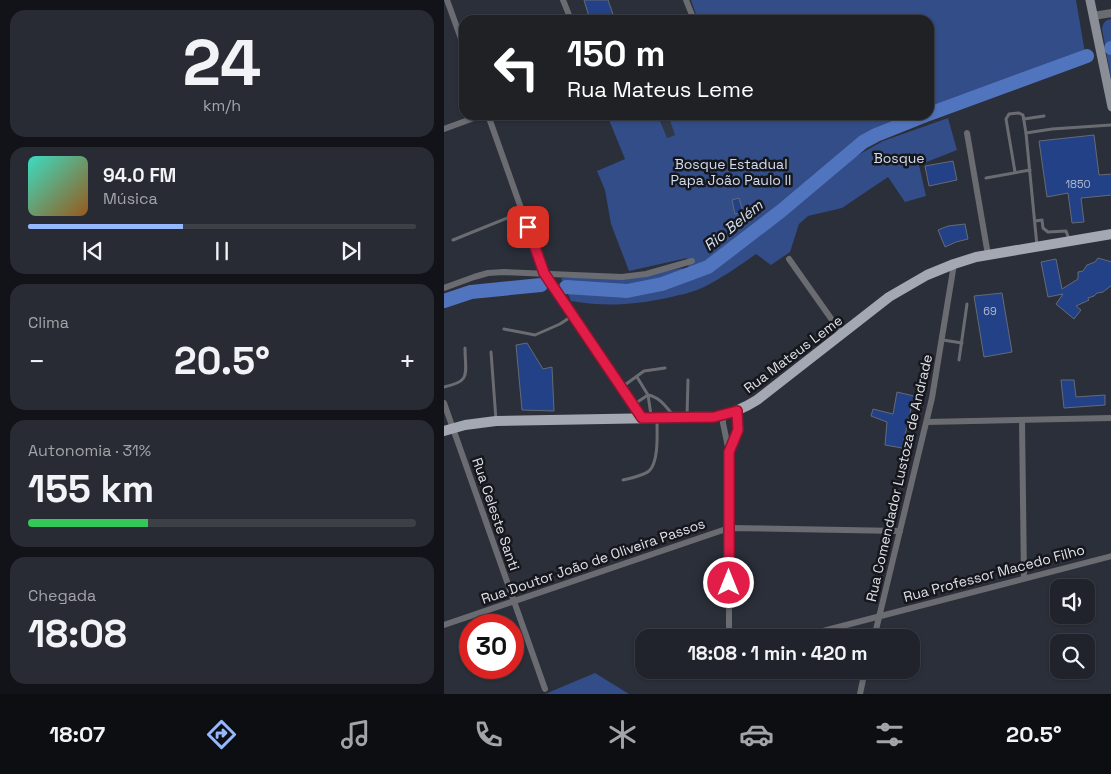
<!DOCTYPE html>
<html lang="pt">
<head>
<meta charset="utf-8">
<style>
	body { margin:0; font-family:"Space Grotesk",sans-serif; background:#282b33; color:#f1f3f6; height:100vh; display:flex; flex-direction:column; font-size:19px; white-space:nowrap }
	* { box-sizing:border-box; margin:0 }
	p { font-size:16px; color:#a2a4a9 }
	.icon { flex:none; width:28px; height:28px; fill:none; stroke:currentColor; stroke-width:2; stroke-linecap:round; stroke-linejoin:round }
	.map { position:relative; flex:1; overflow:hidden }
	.sheet { display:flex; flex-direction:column; gap:10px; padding:10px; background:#121318; width:444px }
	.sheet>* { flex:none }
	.banner { position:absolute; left:15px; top:15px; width:475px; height:105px; border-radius:15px; box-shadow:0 1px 4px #0004,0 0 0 1px #3d4047; background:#202124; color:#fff; overflow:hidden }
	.fabs { position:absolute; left:606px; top:579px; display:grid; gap:10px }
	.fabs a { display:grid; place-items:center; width:45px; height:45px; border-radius:10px; background:#20232b; box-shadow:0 1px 4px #0004,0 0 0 1px #3d4047; font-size:25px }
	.speed { position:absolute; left:15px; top:614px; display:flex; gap:10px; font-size:25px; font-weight:700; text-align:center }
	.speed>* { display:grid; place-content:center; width:65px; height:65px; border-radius:50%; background:#20232b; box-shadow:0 1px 4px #0004,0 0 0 1px #3d4047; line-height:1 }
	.speed .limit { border:8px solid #d22; background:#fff; color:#111 }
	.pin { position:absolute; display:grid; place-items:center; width:42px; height:42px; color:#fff; margin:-21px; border-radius:10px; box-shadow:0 2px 8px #0006 }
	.me { position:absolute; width:55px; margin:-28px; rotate:0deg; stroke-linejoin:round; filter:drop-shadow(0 0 4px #0008) }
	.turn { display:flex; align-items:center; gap:18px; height:105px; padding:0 25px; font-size:22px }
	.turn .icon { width:65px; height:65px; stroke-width:2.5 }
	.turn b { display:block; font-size:35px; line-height:42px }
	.big { font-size:38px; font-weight:600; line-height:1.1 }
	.sheet .widget { flex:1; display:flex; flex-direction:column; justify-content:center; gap:8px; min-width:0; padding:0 18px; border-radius:15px; background:#282b33 }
	.sheet .dial { align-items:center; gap:0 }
	.dial b { font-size:65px; line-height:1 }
	.song { display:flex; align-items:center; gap:15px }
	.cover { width:60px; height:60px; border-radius:8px; background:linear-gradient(135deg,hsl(170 70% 55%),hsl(30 70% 35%)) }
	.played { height:5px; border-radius:2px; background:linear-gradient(90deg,#94b7fd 40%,#3d4047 40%) }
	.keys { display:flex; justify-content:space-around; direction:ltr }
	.heat { display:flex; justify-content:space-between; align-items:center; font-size:28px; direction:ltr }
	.charge { height:8px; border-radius:4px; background:linear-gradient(90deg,#34c759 31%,#3d4047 0) }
	.trip { position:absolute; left:191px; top:629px; width:285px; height:50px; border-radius:15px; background:#20232b; box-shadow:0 1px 4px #0004,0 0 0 1px #3d4047; font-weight:600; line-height:50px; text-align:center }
	.menu { display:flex; height:80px; justify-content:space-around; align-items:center; background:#0d0e11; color:#a2a4a9 }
	.menu .icon { width:35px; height:35px }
	.menu .on { color:#94b7fd }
	.menu b { font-size:22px; color:#f1f3f6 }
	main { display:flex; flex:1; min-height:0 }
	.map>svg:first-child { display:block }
	.built { fill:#303847 }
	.green { fill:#324d87 }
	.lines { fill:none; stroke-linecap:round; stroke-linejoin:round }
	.river { stroke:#5174be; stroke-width:14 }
	.building { fill:#234187; stroke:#646a75 }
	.service { stroke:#6a6c71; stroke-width:3 }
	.minor { stroke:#6a6c71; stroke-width:6 }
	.tertiary { stroke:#6a6c71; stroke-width:8 }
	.secondary { stroke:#8a8e96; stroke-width:9 }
	.primary { stroke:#a3a8b3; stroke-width:10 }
	.route-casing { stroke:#92132f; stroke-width:12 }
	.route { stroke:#e11d48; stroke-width:9 }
	.labels { text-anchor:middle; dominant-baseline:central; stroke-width:5; stroke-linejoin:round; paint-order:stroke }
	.number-label { font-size:11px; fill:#afb9d0 }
	.park-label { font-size:14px; fill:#d2dcf1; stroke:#15171c }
	.street-label { font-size:14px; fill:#dee1e8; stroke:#15171c }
	.water-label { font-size:15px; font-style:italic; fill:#d6e1f5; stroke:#15171c }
</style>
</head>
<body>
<main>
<section class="sheet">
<div class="widget dial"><b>24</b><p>km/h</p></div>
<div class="widget">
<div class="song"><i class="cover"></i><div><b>94.0 FM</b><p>Música</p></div></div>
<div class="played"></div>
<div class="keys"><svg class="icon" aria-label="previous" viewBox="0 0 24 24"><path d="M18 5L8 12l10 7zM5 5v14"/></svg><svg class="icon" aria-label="pause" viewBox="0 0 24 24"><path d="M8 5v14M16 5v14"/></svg><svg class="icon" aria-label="next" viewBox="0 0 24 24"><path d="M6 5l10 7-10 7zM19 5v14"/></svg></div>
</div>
<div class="widget"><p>Clima</p>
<div class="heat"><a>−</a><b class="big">20.5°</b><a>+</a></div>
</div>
<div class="widget"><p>Autonomia · 31%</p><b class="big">155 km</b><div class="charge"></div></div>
<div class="widget"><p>Chegada</p><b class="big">18:08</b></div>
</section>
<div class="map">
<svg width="668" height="694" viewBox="0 0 668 694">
	<rect width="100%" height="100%" fill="#2b2f39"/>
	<polygon class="built" points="215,115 224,115 231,135 223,138"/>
	<g class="green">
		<polygon points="247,0 632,0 641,53 485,111 485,20 254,20"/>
		<path d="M667 19H668L667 78 658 29C659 23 661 20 667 19Z"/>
		<polygon points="163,115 214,115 223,138 231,135 224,115 473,115 434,129 417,140 282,249 260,264 245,270 243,258 185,271 167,224 161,190 153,171 181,159"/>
		<path d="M504 118 513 150 475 165 482 196 461 202 444 177 398 208 364 216 355 224 346 252 327 265 312 254C295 266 278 278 260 287 248 293 235 295 223 298 189 305 161 307 127 301L117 278 222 271 238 268 245 278 263 270 296 248 407 159 439 141Z"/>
		<polygon points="151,673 185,694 101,694"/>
	</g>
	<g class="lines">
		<g class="river">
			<polyline points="667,48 668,48"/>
			<polyline points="485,114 643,56"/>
			<polyline points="122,287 183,291 218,284 264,267 337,211 419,142 432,135 482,115"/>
			<polyline points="0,301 27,292 97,285"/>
		</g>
	</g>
	<g class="building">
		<polygon points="140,0 164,0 171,20 146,20"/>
		<polygon points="650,135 655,175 668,174 668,195 637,198 640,222 628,223 624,193 603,197 595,141"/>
		<polygon points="509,161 513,180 485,186 481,166"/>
		<polygon points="295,198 299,212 291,214 288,200"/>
		<polygon points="521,224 524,239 512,242 501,247 494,230 504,226"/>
		<polygon points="654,258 668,262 668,285 659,292 653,293 650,296 644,298 645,300 632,306 637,310 630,319 612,304 619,294 604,297 597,262 612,259 618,289 634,279 634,272 639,271 643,265 651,262"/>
		<polygon points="558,293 568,352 540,357 530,296"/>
		<polygon points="83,343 99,369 108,367 110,411 78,410 72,345"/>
		<polygon points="617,380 630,380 632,397 661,395 661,405 620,408"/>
		<polygon points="453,392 470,396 458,448 441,445 443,422 427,416 429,409 449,414"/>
	</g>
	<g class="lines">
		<g class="service">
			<polyline points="580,119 600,116"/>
			<polyline points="582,133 608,129 668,125"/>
			<polyline points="571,172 562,119 565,114 575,113 579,115 582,133 593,246"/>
			<polyline points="542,178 586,170"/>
			<polyline points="591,221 598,220 599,228 604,232 622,231 625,239"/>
			<polyline points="9,240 78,212"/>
			<polyline points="60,329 91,335 116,324 128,316"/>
			<polyline points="499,340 518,343"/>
			<polyline points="47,352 52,420"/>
			<polyline points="515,360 523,304"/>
			<polyline points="193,377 204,395 207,415"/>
			<path d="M0 387C28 381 21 374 21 348"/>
			<polyline points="178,387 200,371 221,368"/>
			<path d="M189 405 204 395C216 397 222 407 229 415"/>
			<polyline points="243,416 244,380"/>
			<path d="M179 480C187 478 199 476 205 471 215 462 213 433 213 421"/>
		</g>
		<g class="minor">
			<polyline points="3,0 20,47"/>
			<polyline points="119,0 127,20"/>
			<polyline points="242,0 250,20"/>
			<polyline points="44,115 100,273 198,418"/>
			<polyline points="0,129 38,115"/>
			<polyline points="523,133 544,255"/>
			<polyline points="345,259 398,334"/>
			<polyline points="0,288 30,277 44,273 60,272 178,277 202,274 248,261"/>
			<polyline points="0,403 101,689"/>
			<polyline points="279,415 279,423 285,452 285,638"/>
			<polyline points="578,420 580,578"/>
			<polyline points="483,422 668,418"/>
			<polyline points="286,451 294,425 293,411"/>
			<polyline points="0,625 285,528 456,531"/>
			<polyline points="352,638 668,556"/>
			<polyline points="430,638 488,398 510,264"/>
			<polyline points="222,671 227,670"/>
			<polyline points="416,694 421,670"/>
		</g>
		<polyline class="tertiary" points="649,16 668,13"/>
		<polyline class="secondary" points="646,0 668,107"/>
		<path class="primary" d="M0 431 21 425 52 421 271 417C287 414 299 409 313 400L445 297 483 275 510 264 532 257 668 234"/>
	</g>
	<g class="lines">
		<defs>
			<polyline id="route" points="84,227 100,273 198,418 270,417 293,411 294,430 285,452 285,583"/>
		</defs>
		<use href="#route" class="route-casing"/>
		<use href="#route" class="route"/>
	</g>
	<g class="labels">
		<g class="number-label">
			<text x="634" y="184">1850</text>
			<text x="546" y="311">69</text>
		</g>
		<g class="park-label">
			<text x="455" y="158">Bosque</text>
			<text x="287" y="164">Bosque Estadual<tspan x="287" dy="16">Papa João Paulo II</tspan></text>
		</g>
		<g class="street-label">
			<text transform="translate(349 354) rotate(-37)">Rua Mateus Leme</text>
			<text transform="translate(455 478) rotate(-77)">Rua Comendador Lustoza de Andrade</text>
			<text transform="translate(52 514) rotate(71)">Rua Celeste Santi</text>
			<text transform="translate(149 561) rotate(-19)">Rua Doutor João de Oliveira Passos</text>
			<text transform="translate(550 573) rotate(-15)">Rua Professor Macedo Filho</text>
		</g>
		<g class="water-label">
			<text transform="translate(289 225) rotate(-39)">Rio Belém</text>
		</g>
	</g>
</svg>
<div class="fabs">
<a><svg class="icon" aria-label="sound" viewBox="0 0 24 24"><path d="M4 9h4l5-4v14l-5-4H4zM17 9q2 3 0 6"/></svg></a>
<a><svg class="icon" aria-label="search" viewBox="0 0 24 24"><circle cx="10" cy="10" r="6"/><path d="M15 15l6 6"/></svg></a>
</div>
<div class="speed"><div class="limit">30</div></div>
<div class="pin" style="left:84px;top:227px;background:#d93025"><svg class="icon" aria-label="arrive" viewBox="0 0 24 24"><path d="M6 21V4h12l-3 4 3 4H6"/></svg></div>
<svg class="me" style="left:285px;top:583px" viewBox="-20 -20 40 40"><circle r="17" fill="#e11d48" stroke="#fff" stroke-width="3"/><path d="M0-11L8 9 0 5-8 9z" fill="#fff"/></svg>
<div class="trip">18:08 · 1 min · 420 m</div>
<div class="banner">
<div class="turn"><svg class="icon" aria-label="left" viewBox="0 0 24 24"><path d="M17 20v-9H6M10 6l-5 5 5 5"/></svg><div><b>150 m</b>Rua Mateus Leme</div></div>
</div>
</div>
</main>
<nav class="menu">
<b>18:07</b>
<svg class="icon on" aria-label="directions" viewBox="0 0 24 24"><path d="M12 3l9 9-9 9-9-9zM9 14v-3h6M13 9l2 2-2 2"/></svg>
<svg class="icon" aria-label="music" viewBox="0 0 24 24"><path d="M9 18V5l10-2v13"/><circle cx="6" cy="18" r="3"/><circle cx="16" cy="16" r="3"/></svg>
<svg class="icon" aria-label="phone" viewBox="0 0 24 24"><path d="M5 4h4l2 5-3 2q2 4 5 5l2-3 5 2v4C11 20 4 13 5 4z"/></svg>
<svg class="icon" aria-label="climate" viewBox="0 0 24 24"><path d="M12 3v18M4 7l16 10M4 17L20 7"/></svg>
<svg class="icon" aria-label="car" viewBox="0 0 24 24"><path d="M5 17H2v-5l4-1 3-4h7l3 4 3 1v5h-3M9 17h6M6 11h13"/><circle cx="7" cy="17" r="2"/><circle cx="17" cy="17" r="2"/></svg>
<svg class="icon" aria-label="filters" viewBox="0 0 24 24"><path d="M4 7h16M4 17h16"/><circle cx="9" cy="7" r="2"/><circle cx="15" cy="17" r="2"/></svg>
<b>20.5°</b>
</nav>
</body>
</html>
